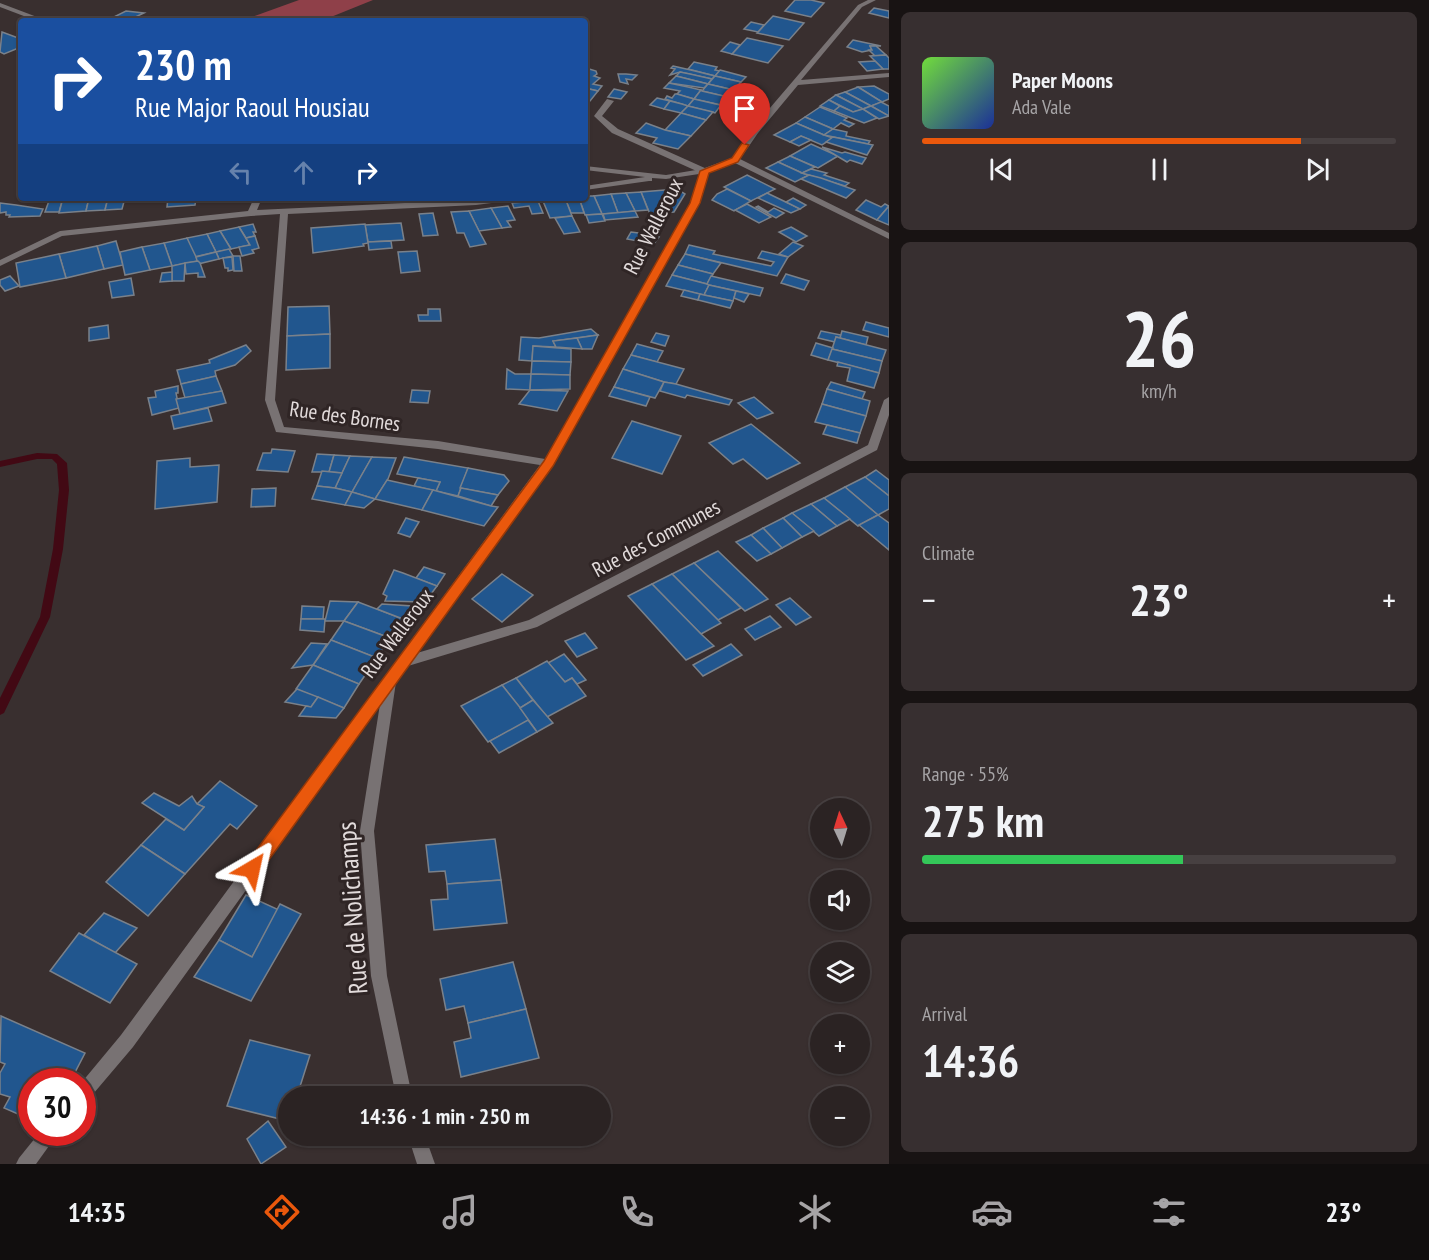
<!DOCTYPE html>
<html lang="en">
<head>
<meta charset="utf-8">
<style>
	body { margin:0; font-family:"PT Sans Narrow",sans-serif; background:#372f30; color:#f1f3f6; height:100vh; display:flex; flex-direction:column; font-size:22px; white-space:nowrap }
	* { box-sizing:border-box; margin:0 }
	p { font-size:20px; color:#a6a4a6 }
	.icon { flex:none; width:33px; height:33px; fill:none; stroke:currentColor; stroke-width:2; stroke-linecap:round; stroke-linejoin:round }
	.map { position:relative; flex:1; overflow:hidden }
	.drawer { display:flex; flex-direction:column; gap:12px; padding:12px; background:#181313; width:540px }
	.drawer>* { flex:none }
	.guide { position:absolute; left:18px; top:18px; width:570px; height:183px; border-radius:6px; box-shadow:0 2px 4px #0004,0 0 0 2px #474041; background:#1a4fa0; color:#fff; overflow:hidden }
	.needle { width:39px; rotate:356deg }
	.buttons { position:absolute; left:810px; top:798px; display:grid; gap:12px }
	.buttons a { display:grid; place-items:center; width:60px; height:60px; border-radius:50%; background:#2b2323; box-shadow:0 2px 4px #0004,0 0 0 2px #474041; font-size:30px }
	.speed { position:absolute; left:18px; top:1068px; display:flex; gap:12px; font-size:30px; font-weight:700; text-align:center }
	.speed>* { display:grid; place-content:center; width:78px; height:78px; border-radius:50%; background:#2b2323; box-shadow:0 2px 4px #0004,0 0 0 2px #474041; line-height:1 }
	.speed .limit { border:9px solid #d22; background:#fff; color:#111 }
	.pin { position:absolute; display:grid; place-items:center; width:51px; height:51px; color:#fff; margin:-62px -26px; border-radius:50% 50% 50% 0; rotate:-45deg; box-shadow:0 0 6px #0007 }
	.pin .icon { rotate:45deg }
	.me { position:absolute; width:66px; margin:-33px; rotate:36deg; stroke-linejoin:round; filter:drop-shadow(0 0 4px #0008) }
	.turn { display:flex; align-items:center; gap:21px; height:126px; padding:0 18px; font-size:27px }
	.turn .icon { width:78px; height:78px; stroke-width:2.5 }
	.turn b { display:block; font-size:42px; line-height:51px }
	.lanes { display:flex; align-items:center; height:57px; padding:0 18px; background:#0003; justify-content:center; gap:30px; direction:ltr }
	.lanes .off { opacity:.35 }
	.big { font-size:45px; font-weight:600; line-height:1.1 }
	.drawer .widget { flex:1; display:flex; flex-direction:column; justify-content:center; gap:9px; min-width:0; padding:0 21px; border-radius:9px; background:#372f30 }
	.drawer .dial { align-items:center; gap:0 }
	.dial b { font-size:78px; line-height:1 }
	.song { display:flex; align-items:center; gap:18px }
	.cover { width:72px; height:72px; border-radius:9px; background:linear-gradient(135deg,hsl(100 70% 55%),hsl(230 70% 35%)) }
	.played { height:6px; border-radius:3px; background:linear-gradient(90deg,#ea580c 80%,#474041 80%) }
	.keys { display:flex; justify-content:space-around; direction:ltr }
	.heat { display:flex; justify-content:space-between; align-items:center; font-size:33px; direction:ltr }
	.charge { height:9px; border-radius:4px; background:linear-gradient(90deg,#34c759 55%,#474041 0) }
	.trip { position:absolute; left:278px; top:1086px; width:333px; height:60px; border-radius:30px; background:#2b2323; box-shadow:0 2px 4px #0004,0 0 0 2px #474041; font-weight:600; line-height:60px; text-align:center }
	.tabs { display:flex; height:96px; justify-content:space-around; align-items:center; background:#110e0e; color:#a6a4a6 }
	.tabs .icon { width:42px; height:42px }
	.tabs .current { color:#ea580c }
	.tabs b { font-size:27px; color:#f1f3f6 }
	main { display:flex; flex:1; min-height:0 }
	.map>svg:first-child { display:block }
	.forest { fill:#8f4049 }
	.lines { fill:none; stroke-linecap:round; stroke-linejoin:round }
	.stream { fill:#420914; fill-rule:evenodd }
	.building { fill:#21568e; stroke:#7a818a; stroke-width:1.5 }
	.lane { fill:#787273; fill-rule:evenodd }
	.street { fill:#787273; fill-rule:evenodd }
	.route { fill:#ea580c; stroke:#983908; stroke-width:1.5 }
	.labels { text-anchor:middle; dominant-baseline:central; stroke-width:6; stroke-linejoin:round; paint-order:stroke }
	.street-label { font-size:21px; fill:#e2dbdb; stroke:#2f2525 }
	.near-street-label { font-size:26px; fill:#e2dbdb; stroke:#2f2525 }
</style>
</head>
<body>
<main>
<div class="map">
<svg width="889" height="1164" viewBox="0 0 889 1164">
	<rect width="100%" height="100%" fill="#392f2f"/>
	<polygon class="forest" points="299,0 373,0 321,21 246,19"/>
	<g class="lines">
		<polygon class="stream" points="37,453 57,454 67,463 69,490 63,549 50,617 4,713 0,715 0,698 40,617 53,549 59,490 57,464 52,459 37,459 0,467 0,461"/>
	</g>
	<g class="building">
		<polygon points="795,0 811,0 824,3 811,17 785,11"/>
		<polygon points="874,8 889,11 889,18 869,13"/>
		<polygon points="126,11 144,13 127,21 94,21 114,17"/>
		<polygon points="773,16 804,23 789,40 757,33"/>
		<polygon points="751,22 764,25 758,32 744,29"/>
		<polygon points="2,32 21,39 21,47 4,54 0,52"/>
		<polygon points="747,38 783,46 768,63 732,54"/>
		<polygon points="853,40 881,46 870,46 872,50 862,52 847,47"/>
		<polygon points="730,42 740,45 732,54 721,51"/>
		<polygon points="870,46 876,46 886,55 875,56 869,50 872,50"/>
		<polygon points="886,55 889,58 889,69 883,69 870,56"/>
		<polygon points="875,61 883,69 867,71 859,62"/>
		<polygon points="694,62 717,67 715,70 720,71 715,76 688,69"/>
		<polygon points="673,66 695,71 715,76 712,79 680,72 670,75 675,69 671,68"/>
		<polygon points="586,68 596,71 597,74 594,76 600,78 593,84 602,86 598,91 585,88"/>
		<polygon points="720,70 746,77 741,82 715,76"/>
		<polygon points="680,72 690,74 712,79 708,84 676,76"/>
		<polygon points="618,74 626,74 637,75 632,80 626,79 628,84 620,82"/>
		<polygon points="676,76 708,84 704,88 669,83"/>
		<polygon points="715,76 741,82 734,90 708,84"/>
		<polygon points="669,83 688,87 701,90 694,99 677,94 680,91 664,88"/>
		<polygon points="708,84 759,96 752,103 702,91"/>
		<polygon points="874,86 889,94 889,99 882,102 858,87"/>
		<polygon points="858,87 882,102 871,106 845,92"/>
		<polygon points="585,88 598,91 590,101 585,100"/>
		<polygon points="614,89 627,92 621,99 608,97"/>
		<polygon points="701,90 702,91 728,97 721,105 694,99"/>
		<polygon points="845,92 871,106 863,109 836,95"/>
		<polygon points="675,94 677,94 694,99 688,106 665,99 667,96 672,98"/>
		<polygon points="836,95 863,109 853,112 829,100"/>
		<polygon points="657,98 670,101 664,109 650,105"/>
		<polygon points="694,99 720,105 721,105 715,113 688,106"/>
		<polygon points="829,100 840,106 834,111 820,106"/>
		<polygon points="670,101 682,104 688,106 681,113 664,109"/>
		<polygon points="881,102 889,106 889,116 871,106"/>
		<polygon points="688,106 713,112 706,120 681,113"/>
		<polygon points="840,106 853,112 863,109 877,118 864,123 834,111"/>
		<polygon points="871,106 889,116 879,119 863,109"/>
		<polygon points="820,107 847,118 844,120 854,124 849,127 841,123 833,129 805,117"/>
		<polygon points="681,113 706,120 691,136 665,130"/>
		<polygon points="805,117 833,129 824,135 796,123"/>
		<polygon points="646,123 665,130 691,136 678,149 653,143 657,138 636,133"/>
		<polygon points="796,123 824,135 833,138 822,145 801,136 790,142 774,135"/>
		<polygon points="833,129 847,132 846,136 870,141 868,144 824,135"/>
		<polygon points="801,136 811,140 799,146 790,142"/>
		<polygon points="833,137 873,145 867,155 826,142"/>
		<polygon points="811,144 838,156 818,168 790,156"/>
		<polygon points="822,147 842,153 845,152 866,158 862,164 850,160 847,162"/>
		<polygon points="790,156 815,167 802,173 778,162"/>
		<polygon points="778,162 802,173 809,175 795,182 766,168"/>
		<polygon points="811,169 827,173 824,175 849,183 845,186 802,173"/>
		<polygon points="747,175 775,189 751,201 724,187"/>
		<polygon points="809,175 821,178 855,190 846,198 801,179"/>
		<polygon points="677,189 685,194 674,212 650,214 641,192"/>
		<polygon points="727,189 751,201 734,211 712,200 717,194"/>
		<polygon points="641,192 648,210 635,211 626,193"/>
		<polygon points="626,193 635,211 618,213 611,194"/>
		<polygon points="767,193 792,205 800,209 791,213 758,198"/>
		<polygon points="611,194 618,213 602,214 594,196"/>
		<polygon points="585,196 594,196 602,214 585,215 579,198"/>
		<polygon points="50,198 63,198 59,212 45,212"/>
		<polygon points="63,198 89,198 86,211 59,213"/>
		<polygon points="89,198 108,198 105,210 86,211"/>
		<polygon points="108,198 125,198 122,209 105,210"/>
		<polygon points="168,198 196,198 195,205 167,207"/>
		<polygon points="345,198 374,198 374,201 345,202"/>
		<polygon points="565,198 579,198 584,213 571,213"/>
		<polygon points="565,198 572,216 550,218 543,201"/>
		<polygon points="793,198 806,205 800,209 786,202"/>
		<polygon points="866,200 881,207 885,204 889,206 877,220 856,210"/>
		<polygon points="538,201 543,213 532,214 529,206 514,208 512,203"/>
		<polygon points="0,203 16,205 43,209 40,216 9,217 10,215 6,215 6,212 0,213"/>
		<polygon points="747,204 771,217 759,223 735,210"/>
		<polygon points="508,206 515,220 507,221 511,227 502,228 491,208"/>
		<polygon points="758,206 768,212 774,208 784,213 776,218 756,207"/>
		<polygon points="889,206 889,225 877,220"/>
		<polygon points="491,208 502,228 479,231 469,211"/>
		<polygon points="469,211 479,231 486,244 470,247 464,233 457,233 451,212"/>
		<polygon points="635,211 638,217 605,220 603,214"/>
		<polygon points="433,213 438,235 423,236 419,214"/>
		<polygon points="602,214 605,221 589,223 586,215"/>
		<polygon points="572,216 580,232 564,234 555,218"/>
		<polygon points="401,223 404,240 368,242 365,225"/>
		<polygon points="253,224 256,232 253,232 255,236 246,238 239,227"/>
		<polygon points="365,224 368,243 363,244 364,246 313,253 311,228"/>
		<polygon points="239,227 250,245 231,249 220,231"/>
		<polygon points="791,227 807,236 796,242 779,232"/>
		<polygon points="220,231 231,249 216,252 207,234"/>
		<polygon points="631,232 646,234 659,237 654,244 627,239"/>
		<polygon points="207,234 216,252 194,257 187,238"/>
		<polygon points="255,236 259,248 252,250 254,253 242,256 239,247 250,245 246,238"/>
		<polygon points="187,238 198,261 172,266 164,243"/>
		<polygon points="116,241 123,265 104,269 97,246"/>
		<polygon points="391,241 392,248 369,250 368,242"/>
		<polygon points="793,242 803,246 788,257 779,254"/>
		<polygon points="164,243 172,266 150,270 142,247"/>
		<polygon points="689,245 715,251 713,254 771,266 774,262 758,258 762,251 788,257 777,276 685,254"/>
		<polygon points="97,246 104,269 66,278 59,254"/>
		<polygon points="142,247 150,270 125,275 120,252"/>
		<polygon points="229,249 233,256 219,259 216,252"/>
		<polygon points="417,251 420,271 401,273 398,252"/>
		<polygon points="216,252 219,259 198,264 196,257"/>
		<polygon points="59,254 66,278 20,287 16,263"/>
		<polygon points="685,254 721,263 713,274 678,265"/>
		<polygon points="233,256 240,256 242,271 234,271"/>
		<polygon points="232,257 233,270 228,271 228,268 225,268 223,258"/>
		<polygon points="198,261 200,263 205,277 198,277 198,273 186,274 185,263"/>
		<polygon points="185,263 184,281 172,281 172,266"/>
		<polygon points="678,265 713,274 707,284 672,275"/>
		<polygon points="172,272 172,281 160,282 162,273"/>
		<polygon points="786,274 809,281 804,290 781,283"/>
		<polygon points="672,275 707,284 709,285 704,295 666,286"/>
		<polygon points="10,276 19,286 5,291 0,285 0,280"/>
		<polygon points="711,276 763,288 760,296 709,285 707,284"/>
		<polygon points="131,278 134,295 112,298 109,282"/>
		<polygon points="709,285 736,291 733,301 704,295"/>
		<polygon points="684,290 700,294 698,300 681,296"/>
		<polygon points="736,291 749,294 744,302 734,298"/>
		<polygon points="700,294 704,295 733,301 730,308 698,300"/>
		<polygon points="329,306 330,334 287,336 288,307"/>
		<polygon points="428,309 440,309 441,321 419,321 418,315 428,315"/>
		<polygon points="866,322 889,328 889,337 863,330"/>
		<polygon points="108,325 109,338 89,341 89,328"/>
		<polygon points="591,329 598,335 553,341 556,347 533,346 532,361 519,360 521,337 539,338"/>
		<polygon points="821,331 841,335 840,338 836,337 835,342 818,338"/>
		<polygon points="842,331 868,337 866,345 840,338"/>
		<polygon points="656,333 669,336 665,346 651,342"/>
		<polygon points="330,334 330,368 286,370 287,336"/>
		<polygon points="598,335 592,349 582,349 577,338"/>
		<polygon points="836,337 886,350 882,361 832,349"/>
		<polygon points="577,338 582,349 556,347 553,341"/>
		<polygon points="816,343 833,348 828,360 811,355"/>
		<polygon points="637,344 663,351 657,362 631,355"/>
		<polygon points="246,345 251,351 235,365 215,371 216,376 181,384 177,370 210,363 209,360"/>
		<polygon points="533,346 571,349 571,362 532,361"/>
		<polygon points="832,349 882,361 879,373 828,360"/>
		<polygon points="631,355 684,369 676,384 664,382 623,369"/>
		<polygon points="532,361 571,362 570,375 531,374"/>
		<polygon points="838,362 879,373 874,388 847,381 850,368 837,366"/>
		<polygon points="507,369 515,374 531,374 530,390 506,389"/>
		<polygon points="623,369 664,382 655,398 614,387"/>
		<polygon points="531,374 570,375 570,389 530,390"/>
		<polygon points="216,376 222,391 185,398 181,384"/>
		<polygon points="664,382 676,384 732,400 729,405 687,395 685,398 660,391"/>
		<polygon points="831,382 865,392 862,399 827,389"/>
		<polygon points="178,386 178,393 176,393 179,408 152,415 148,398 156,397 155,391"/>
		<polygon points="614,387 650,397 646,406 609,396"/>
		<polygon points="827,389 870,401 866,416 822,404"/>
		<polygon points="412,390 430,391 428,403 410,402"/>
		<polygon points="530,390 568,391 557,411 519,404"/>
		<polygon points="222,391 226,403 180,414 176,399"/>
		<polygon points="754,397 772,412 773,413 757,419 738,403"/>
		<polygon points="822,404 866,416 860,433 815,422"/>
		<polygon points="208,408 212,421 174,429 171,416"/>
		<polygon points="632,421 681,436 662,474 612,458"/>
		<polygon points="751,424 800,463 767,479 743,459 733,464 709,443"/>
		<polygon points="827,425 860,433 857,443 823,434"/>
		<polygon points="272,449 295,451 288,472 257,470 263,453 271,453"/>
		<polygon points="317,454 334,455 329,472 312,472"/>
		<polygon points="334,455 350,456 342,473 329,472"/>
		<polygon points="350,456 372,457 352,492 335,488"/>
		<polygon points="372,457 396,458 388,479 375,499 352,492"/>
		<polygon points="404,457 468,468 458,496 436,491 440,482 397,474"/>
		<polygon points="190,458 190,467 219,465 217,502 155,509 157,461"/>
		<polygon points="468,468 504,475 509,481 498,495 460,488"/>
		<polygon points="876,470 889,480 889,496 865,477"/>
		<polygon points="322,471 342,473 335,488 317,486"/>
		<polygon points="865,477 889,496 889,509 878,515 845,487"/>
		<polygon points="418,478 440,482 436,491 414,486"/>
		<polygon points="387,480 414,486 433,490 422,510 375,499"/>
		<polygon points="317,486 335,488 352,492 345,505 312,499"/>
		<polygon points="845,487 878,515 858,526 824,498"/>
		<polygon points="276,488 275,506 251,507 252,489"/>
		<polygon points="461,488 498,495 491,506 458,496"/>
		<polygon points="433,490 491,506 498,507 484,526 422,510"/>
		<polygon points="352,492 375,499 364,508 345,505"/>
		<polygon points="824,498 850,519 837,526 811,504"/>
		<polygon points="811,504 837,526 819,536 792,513"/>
		<polygon points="792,513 814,531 802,537 783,518"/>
		<polygon points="878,515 889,523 889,550 859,525"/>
		<polygon points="406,518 419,522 410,537 398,533"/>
		<polygon points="783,518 802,537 782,548 763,528"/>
		<polygon points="763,528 782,548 771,554 751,535"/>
		<polygon points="751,535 771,554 757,561 736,542"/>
		<polygon points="718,551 768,599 745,611 694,563"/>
		<polygon points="694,563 741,608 718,620 672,574"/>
		<polygon points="424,567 445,574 437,586 416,578"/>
		<polygon points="394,570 403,573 437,586 425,602 385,601 387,596 383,594"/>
		<polygon points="502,574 533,595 502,622 472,599"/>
		<polygon points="672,574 721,623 701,634 652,584"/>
		<polygon points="652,584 701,634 714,646 686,660 628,596"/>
		<polygon points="790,598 811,617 796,625 776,605"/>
		<polygon points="330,601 358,602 344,621 325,621"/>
		<polygon points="358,602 403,619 390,638 344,621"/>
		<polygon points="382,604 412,606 403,619 377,609"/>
		<polygon points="302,606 324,607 323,619 301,619"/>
		<polygon points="770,616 781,627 755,640 745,629"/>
		<polygon points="301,619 325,619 324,632 300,630"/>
		<polygon points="344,621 390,638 377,658 331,640"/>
		<polygon points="585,633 597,648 577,657 565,641"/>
		<polygon points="331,640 377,658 359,684 313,665"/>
		<polygon points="311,643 327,644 313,665 292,668"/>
		<polygon points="731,644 742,655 703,676 693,665"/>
		<polygon points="564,654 586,680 577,684 572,678 565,682 548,663"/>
		<polygon points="547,661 565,682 572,678 586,696 547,717 516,678"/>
		<polygon points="313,665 359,684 344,708 296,689"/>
		<polygon points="516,678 533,700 520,708 502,685"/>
		<polygon points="502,685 530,720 488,742 461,706"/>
		<polygon points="297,689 318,697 311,707 285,702"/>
		<polygon points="318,697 344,708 336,718 299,716 306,706 311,707"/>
		<polygon points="533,700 553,723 537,732 520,708"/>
		<polygon points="528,720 537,732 499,753 490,741"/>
		<polygon points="220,781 257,806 237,829 230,824 185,874 141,845 166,819 184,830 204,807 197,804"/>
		<polygon points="154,793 179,806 192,796 197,804 204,807 184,830 142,803"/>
		<polygon points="495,839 501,880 447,884 445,871 429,872 426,845"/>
		<polygon points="141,845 185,874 148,916 106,882"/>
		<polygon points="501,880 507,923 434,930 431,900 448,899 447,884"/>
		<polygon points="246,895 279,910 252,957 219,940"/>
		<polygon points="280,904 301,914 251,1001 194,977 219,940 252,957"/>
		<polygon points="104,913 137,928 115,953 84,935"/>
		<polygon points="79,933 137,964 110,1003 50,971"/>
		<polygon points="513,962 526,1009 468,1023 464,1006 446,1010 440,979"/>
		<polygon points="526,1009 539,1058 461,1077 454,1042 471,1038 468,1023"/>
		<polygon points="1,1016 85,1053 70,1082 32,1082 32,1120 4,1108 10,1097 0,1094 0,1073 5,1064 0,1062"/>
		<polygon points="250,1040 310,1055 297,1096 288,1096 288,1121 227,1106"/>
		<polygon points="268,1121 286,1147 261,1164 247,1139"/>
	</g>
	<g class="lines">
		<polygon class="lane" points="607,99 614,101 602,116 618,129 707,169 707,173 701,173 612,133 594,116"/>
		<g class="street">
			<polygon points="868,0 876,0 862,7 801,80 889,73 889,77 798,85 758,133 740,159 889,233 889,239 735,163 708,172 699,203 552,466 417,653 529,620 868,445 884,400 889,397 889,415 877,450 537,627 408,666 396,682 374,831 387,976 412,1096 396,1096 371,976 360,831 380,704 133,1047 88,1100 82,1102 82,1082 121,1035 540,465 438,449 276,432 265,400 280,214 251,216 62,236 0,266 0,260 60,231 248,211 254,198 262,198 257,210 511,198 507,201 476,205 288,214 275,400 284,427 438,441 545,459 691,203 699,174 666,179 652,178 652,181 649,181 585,190 585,186 645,177 585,170 585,166 666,175 702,169 732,158 752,129 858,5"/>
			<polygon points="0,3 45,20 46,21 37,21 0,7"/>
			<polygon points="40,1132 59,1132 36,1164 16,1164 19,1158"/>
			<polygon points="408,1136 425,1136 435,1164 417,1164"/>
		</g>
	</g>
	<polygon class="route" points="742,143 749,145 738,162 709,173 700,203 553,466 258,875 252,877 246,875 243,869 246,864 544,461 690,203 700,171 732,158"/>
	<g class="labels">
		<g class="street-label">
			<text transform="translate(653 226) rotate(-63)">Rue Walleroux</text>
			<text transform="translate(345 416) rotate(8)">Rue des Bornes</text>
			<text transform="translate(656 538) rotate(-28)">Rue des Communes</text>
			<text transform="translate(397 633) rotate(-53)">Rue Walleroux</text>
		</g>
		<g class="near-street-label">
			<text transform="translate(352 908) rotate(-94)">Rue de Nolichamps</text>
		</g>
	</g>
</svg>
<div class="buttons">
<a><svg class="needle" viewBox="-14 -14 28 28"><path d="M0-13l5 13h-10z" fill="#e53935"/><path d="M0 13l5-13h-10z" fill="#a6a4a6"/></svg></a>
<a><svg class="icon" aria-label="sound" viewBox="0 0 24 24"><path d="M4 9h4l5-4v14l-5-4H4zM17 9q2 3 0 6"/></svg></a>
<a><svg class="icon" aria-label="layers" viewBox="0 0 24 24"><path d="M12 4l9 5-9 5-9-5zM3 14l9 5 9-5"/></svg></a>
<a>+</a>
<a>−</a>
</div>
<div class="speed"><div class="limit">30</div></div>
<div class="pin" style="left:745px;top:145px;background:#d93025"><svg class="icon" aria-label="arrive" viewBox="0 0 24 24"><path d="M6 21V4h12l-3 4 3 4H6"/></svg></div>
<svg class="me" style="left:252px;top:869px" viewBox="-20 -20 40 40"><path d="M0-17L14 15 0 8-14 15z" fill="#ea580c" stroke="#fff" stroke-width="4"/></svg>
<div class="trip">14:36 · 1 min · 250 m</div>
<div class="guide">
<div class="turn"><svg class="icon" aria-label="right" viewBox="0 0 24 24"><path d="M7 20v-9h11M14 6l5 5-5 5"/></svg><div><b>230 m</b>Rue Major Raoul Housiau</div></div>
<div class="lanes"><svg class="icon off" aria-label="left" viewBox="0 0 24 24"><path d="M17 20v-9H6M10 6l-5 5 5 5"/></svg><svg class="icon off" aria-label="ahead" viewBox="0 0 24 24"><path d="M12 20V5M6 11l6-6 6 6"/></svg><svg class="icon" aria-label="right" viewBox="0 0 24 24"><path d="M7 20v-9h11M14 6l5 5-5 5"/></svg></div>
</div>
</div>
<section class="drawer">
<div class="widget">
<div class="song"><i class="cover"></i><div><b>Paper Moons</b><p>Ada Vale</p></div></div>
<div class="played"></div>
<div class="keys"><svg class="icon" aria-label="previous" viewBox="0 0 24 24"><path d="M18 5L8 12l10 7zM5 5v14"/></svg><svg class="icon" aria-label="pause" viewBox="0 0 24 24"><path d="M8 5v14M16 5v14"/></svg><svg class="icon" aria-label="next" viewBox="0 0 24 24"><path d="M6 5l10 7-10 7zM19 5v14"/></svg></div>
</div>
<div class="widget dial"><b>26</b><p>km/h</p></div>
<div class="widget"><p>Climate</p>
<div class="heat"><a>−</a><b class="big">23°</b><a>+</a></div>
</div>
<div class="widget"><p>Range · 55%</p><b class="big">275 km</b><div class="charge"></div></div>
<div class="widget"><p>Arrival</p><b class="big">14:36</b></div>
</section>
</main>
<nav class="tabs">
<b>14:35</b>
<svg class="icon current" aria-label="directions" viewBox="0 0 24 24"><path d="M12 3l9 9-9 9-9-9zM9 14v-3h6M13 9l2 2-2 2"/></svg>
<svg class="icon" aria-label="music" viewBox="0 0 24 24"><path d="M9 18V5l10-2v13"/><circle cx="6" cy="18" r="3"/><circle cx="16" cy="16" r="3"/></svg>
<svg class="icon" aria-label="phone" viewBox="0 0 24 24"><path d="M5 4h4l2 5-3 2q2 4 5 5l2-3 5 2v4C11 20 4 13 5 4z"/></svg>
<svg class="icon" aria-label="climate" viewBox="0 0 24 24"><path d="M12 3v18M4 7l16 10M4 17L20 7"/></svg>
<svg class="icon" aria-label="car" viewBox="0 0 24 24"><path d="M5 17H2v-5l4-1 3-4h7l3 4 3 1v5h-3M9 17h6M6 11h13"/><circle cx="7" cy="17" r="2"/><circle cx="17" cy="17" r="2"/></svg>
<svg class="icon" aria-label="filters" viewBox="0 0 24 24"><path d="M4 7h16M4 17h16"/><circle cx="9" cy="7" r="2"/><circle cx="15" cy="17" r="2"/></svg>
<b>23°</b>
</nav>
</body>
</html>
